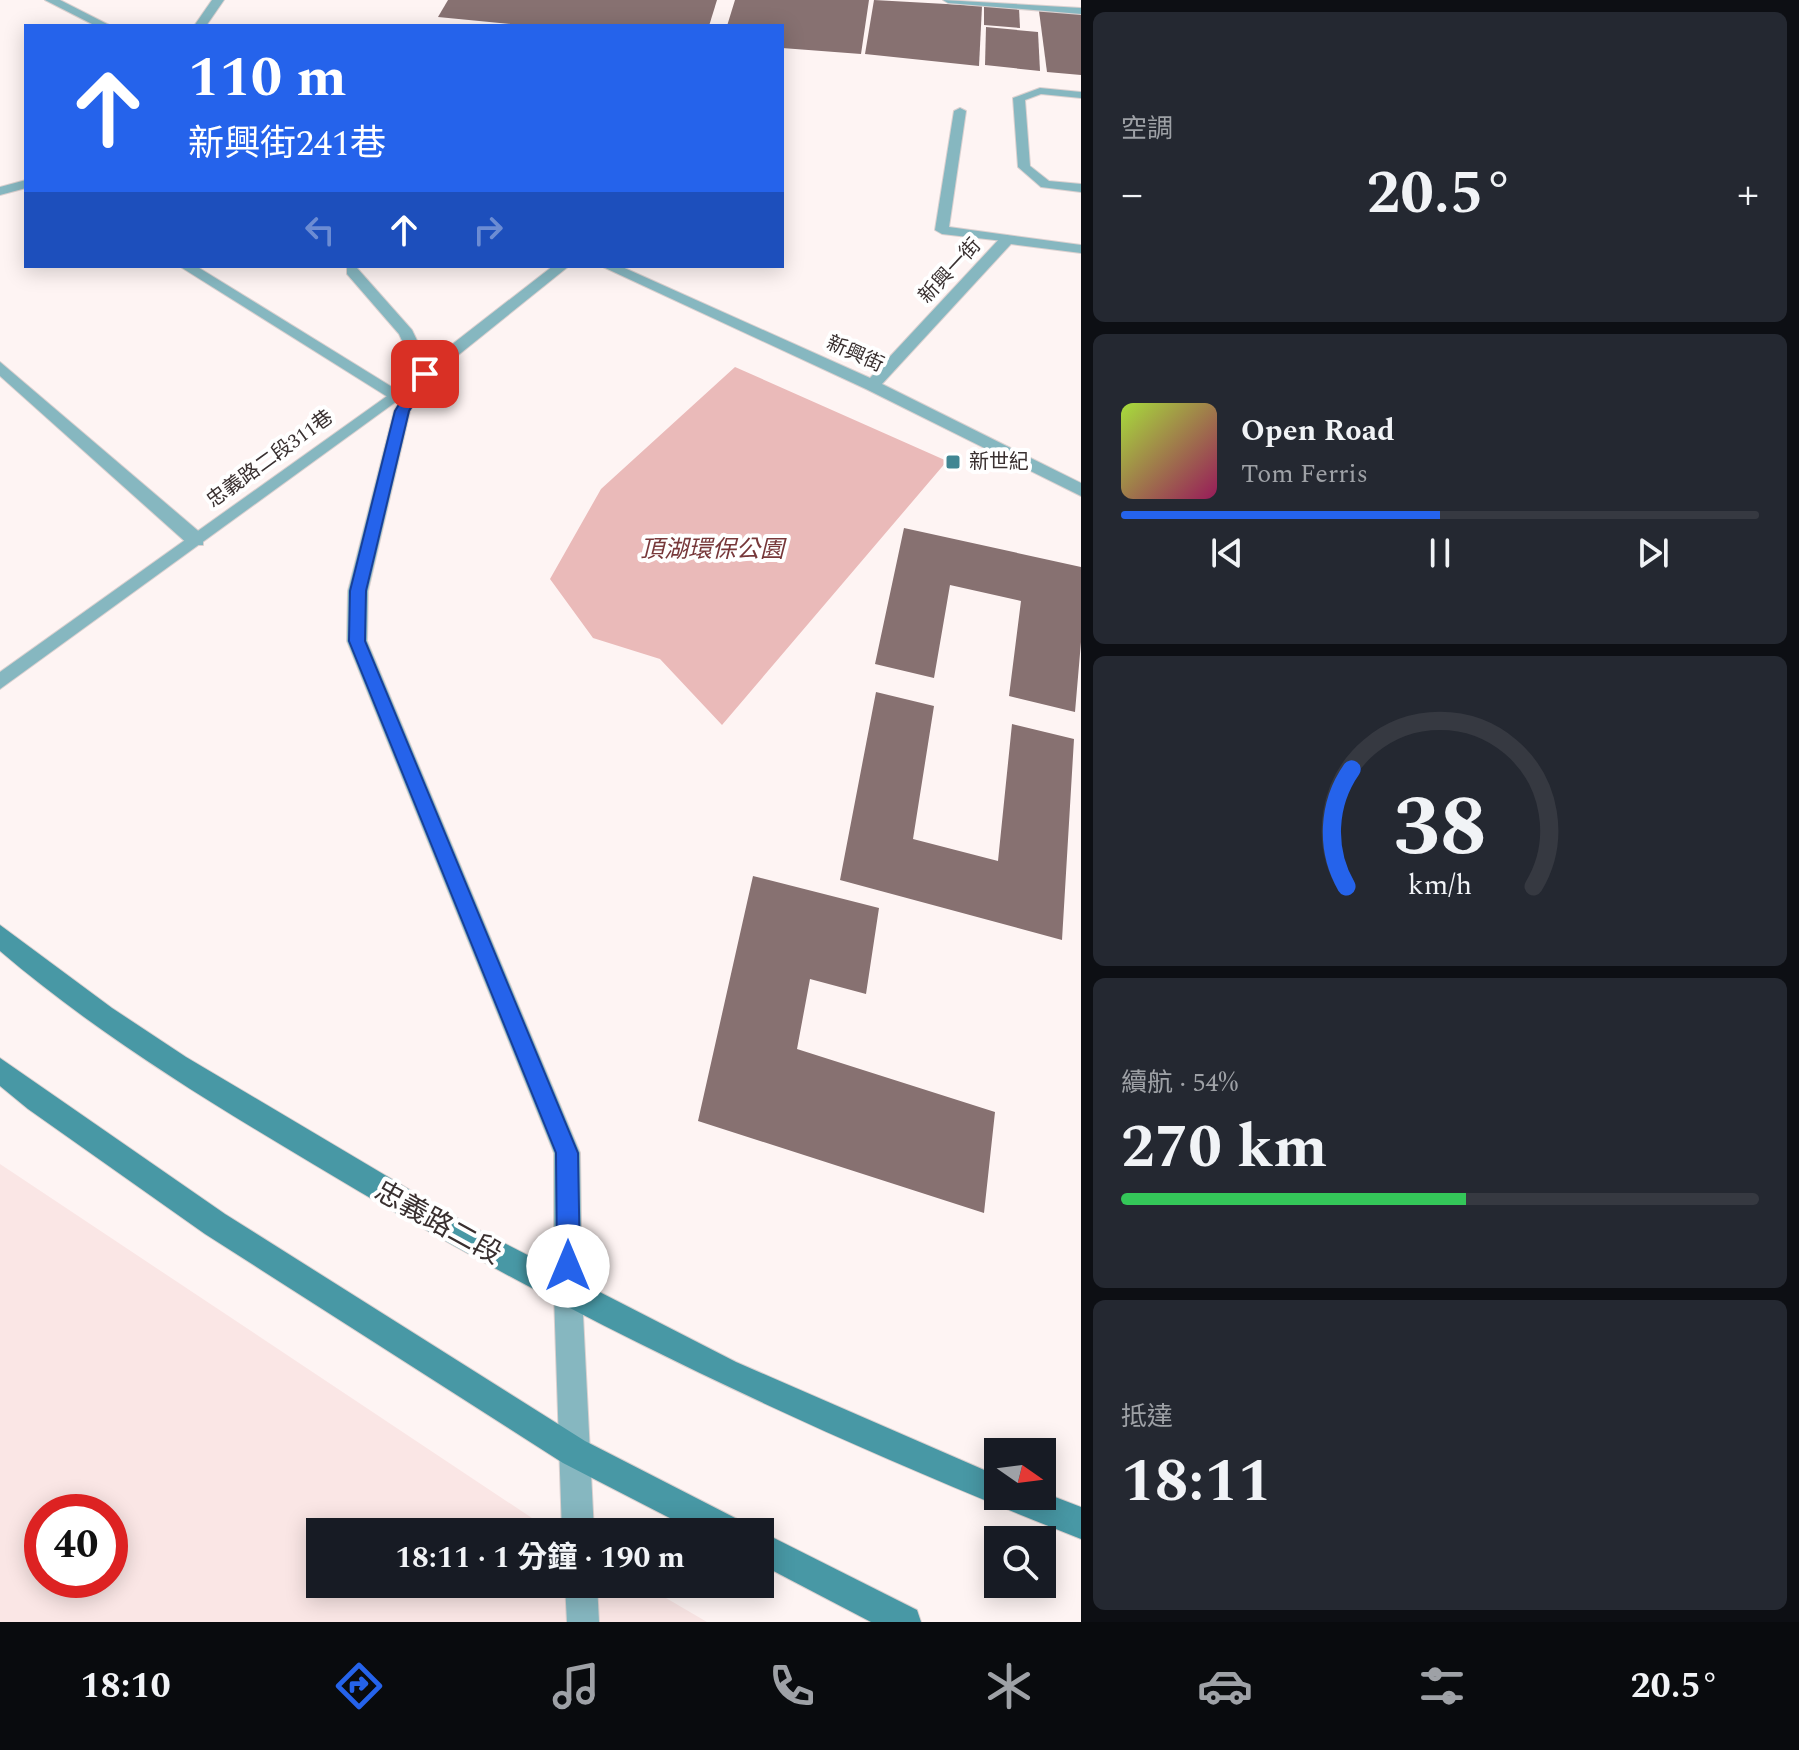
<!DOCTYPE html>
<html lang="zh-TW">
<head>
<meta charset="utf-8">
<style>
	body { margin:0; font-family:Spectral,"Noto Sans TC",serif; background:#242831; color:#f1f3f6; height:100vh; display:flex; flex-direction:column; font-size:30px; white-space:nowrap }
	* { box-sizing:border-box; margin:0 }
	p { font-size:26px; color:#9ea1a6 }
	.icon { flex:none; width:44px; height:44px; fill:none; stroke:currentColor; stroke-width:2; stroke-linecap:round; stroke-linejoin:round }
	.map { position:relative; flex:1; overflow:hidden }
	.side { display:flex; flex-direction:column; gap:12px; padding:12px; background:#0d0f14; width:718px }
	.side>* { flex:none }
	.hud { position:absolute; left:24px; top:24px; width:760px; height:244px; border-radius:0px; box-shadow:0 4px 20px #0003; background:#2563eb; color:#fff; overflow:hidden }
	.needle { width:52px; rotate:104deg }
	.tools { position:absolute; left:984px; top:1438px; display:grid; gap:16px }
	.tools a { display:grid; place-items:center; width:72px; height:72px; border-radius:0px; background:#171b24; box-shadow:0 4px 20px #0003; font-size:40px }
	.speed { position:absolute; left:24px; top:1494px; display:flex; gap:16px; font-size:40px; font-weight:700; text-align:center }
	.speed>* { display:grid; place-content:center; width:104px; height:104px; border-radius:50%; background:#171b24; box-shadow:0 4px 20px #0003; line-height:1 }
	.speed .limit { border:12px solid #d22; background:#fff; color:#111 }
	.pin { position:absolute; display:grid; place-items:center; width:68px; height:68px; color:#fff; margin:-34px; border-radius:16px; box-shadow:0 4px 12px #0006 }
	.me { position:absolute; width:88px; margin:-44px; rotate:0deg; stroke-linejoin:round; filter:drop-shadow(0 0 6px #0008) }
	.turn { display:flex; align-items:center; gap:28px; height:168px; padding:0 32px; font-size:36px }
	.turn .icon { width:104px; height:104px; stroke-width:2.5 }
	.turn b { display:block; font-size:56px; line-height:68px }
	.lanes { display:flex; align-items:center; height:76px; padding:0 32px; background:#0003; justify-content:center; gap:40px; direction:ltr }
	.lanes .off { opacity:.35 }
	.big { font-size:60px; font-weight:700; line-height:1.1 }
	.side .widget { flex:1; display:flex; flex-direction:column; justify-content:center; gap:12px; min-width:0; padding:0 28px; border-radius:12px; background:#242831 }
	.side .dial { align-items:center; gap:0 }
	.dial svg { height:208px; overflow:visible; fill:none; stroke:#363941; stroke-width:7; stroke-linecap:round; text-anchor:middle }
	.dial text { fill:#f1f3f6; stroke:none }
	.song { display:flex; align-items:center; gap:24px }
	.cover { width:96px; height:96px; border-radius:12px; background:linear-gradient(135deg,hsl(80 70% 55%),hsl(330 70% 35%)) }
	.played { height:8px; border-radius:4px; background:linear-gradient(90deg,#2563eb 50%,#363941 50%) }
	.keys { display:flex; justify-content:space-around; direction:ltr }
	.heat { display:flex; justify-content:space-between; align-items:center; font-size:44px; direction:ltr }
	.charge { height:12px; border-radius:6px; background:linear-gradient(90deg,#34c759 54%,#363941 0) }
	.trip { position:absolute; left:306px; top:1518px; width:468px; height:80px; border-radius:0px; background:#171b24; box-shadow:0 4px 20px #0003; font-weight:700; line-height:80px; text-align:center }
	.menu { display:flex; height:128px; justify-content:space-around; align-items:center; background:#090b0e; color:#9ea1a6 }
	.menu .icon { width:56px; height:56px }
	.menu .selected { color:#2563eb }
	.menu b { font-size:36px; color:#f1f3f6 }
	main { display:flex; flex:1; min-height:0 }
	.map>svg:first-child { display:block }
	.built { fill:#fae6e5; fill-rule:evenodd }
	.green { fill:#eabab9 }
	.building { fill:#877171 }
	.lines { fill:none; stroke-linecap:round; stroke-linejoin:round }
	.service-casing { stroke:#dbd1d0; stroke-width:2 }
	.minor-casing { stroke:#dbd1d0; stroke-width:2 }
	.tertiary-casing { stroke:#dbd1d0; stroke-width:2 }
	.secondary-casing { stroke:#dbd1d0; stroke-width:2 }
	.service { fill:#86b7c0; fill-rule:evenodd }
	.minor { fill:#86b7c0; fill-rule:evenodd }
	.tertiary { fill:#86b7c0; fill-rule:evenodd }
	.secondary { fill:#4898a5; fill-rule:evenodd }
	.route { fill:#2563eb; stroke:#184099; stroke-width:2 }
	.poi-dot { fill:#418693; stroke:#fff; stroke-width:3 }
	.labels { text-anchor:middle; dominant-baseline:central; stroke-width:8; stroke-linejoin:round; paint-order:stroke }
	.far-street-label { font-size:20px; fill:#393030; stroke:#fff }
	.far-poi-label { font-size:20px; fill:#393030; stroke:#fff; text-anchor:start }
	.park-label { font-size:24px; font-style:italic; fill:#77383a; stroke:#fff }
	.near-street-label { font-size:28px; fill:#393030; stroke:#fff }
</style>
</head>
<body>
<main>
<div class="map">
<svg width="1081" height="1622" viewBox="0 0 1081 1622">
	<rect width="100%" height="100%" fill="#fef4f3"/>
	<path class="built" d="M0 1164 553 1532H320V1584H642L707 1622H0ZM42 1512H110V1580H42Z"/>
	<polygon class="green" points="735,367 947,461 722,725 660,659 593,638 550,579 601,489"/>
	<g class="building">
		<polygon points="448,0 717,0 709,26 532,26 438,17"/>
		<polygon points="735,0 869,0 861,54 782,48 782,26 727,26"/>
		<polygon points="874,0 982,6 979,66 865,54"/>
		<polygon points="984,4 1019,8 1020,28 984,25"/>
		<polygon points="1039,11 1081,14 1081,75 1047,72"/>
		<polygon points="986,27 1038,32 1040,71 985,65"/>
		<polygon points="904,528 1081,567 1081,642 1075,712 1009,696 1021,601 950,585 934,678 875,664"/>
		<polygon points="876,692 934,706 913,839 998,861 1012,724 1074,739 1062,940 840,880"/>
		<polygon points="753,876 879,908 866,994 810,979 797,1049 995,1112 984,1213 698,1121"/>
	</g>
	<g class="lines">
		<defs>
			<g id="service">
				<polygon points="943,0 1081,8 1081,14 948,3"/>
				<polygon points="1040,88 1081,92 1081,98 1041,94 1025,100 1030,166 1049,181 1081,184 1081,192 1041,187 1018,167 1013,98"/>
				<polygon points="960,108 966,111 949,227 1007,235 1014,239 1012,242 942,234 935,230 954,111"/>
				<polygon points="425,369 432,374 430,377 0,689 0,672"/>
			</g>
			<g id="minor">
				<polygon points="45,0 60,0 111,26 96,26"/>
				<polygon points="26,180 26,188 0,195 0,187"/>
				<polygon points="1007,235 1081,245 1081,253 1011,244 882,384 1081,483 1081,496 866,389 601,266 620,266 870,378 1002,236"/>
				<polygon points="179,266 196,266 405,395 397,400 391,399"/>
				<polygon points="347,268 357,268 412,330 433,374 431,378 419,378 399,334 347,274"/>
				<polygon points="0,362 203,535 203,545 189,545 0,376"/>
			</g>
			<g id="tertiary">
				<polygon points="212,0 224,0 206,26 194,26"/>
				<polygon points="553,266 569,266 431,377 410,411 368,591 367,641 580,1153 582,1295 594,1532 562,1532 554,1295 554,1153 347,641 348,591 394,411 419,370"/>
				<polygon points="565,1584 597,1584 599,1622 567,1622"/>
			</g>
			<g id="secondary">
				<path d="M0 925 112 1008 186 1057 469 1225 736 1362 998 1476V1496H1042V1492L1081 1507V1539C813 1433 561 1314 313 1164 204 1099 96 1033 0 951Z"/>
				<polygon points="0,1058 225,1214 585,1441 741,1521 746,1532 697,1532 563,1463 205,1234 28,1109 0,1086"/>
				<polygon points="760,1531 917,1610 921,1622 871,1622 760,1564"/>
			</g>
		</defs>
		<use href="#service" class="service-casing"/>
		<use href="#minor" class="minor-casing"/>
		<use href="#tertiary" class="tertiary-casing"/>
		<use href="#secondary" class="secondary-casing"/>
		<use href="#service" class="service"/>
		<use href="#minor" class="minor"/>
		<use href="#tertiary" class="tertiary"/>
		<use href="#secondary" class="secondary"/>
	</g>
	<polygon class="route" points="425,370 432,374 409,411 366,591 365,641 578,1153 580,1266 576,1275 568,1278 560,1275 557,1266 556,1153 349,641 350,591 395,411 420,371"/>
	<rect class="poi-dot" x="945" y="454" width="16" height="16" rx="4"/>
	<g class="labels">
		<g class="far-street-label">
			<text transform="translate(950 271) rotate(-47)">新興一街</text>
			<text transform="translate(855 354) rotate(24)">新興街</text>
			<text transform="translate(270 459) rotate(-36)">忠義路二段311巷</text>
		</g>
		<g class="far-poi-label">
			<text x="969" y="462">新世紀</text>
		</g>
		<g class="park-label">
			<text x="712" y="550">頂湖環保公園</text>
		</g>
		<g class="near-street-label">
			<text transform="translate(438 1223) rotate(29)">忠義路二段</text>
		</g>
	</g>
</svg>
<div class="tools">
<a><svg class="needle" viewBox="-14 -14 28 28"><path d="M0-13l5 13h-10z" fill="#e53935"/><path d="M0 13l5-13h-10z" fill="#9ea1a6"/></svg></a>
<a><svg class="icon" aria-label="search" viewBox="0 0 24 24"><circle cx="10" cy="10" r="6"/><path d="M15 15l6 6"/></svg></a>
</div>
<div class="speed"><div class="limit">40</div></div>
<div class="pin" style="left:425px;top:374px;background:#d93025"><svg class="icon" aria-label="arrive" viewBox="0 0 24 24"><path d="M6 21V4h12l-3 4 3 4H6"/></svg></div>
<svg class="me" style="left:568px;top:1266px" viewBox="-20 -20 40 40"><circle r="19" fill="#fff"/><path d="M0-13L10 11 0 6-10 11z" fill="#2563eb"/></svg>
<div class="trip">18:11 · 1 分鐘 · 190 m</div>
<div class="hud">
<div class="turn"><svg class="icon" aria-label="ahead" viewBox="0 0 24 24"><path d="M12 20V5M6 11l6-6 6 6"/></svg><div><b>110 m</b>新興街241巷</div></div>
<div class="lanes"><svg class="icon off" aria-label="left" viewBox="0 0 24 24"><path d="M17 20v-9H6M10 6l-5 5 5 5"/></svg><svg class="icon" aria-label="ahead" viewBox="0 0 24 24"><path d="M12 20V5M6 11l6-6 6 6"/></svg><svg class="icon off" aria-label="right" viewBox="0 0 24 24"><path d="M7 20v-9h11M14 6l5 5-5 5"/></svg></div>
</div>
</div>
<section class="side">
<div class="widget"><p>空調</p>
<div class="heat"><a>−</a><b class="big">20.5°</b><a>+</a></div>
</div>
<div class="widget">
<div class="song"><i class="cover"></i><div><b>Open Road</b><p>Tom Ferris</p></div></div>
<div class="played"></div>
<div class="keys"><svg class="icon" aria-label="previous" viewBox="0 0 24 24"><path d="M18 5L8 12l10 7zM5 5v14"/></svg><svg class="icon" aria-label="pause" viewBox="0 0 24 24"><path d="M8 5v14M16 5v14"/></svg><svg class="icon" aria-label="next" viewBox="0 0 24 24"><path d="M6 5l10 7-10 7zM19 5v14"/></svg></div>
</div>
<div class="widget dial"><svg viewBox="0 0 100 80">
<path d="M14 69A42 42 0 1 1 86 69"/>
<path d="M14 69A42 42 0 0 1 16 24" stroke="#2563eb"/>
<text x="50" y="56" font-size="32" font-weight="700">38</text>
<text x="50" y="72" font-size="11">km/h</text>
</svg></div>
<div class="widget"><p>續航 · 54%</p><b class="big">270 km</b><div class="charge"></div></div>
<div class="widget"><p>抵達</p><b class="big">18:11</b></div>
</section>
</main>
<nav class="menu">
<b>18:10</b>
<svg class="icon selected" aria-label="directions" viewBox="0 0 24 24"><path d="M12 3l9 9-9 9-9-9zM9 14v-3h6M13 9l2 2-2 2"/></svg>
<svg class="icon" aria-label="music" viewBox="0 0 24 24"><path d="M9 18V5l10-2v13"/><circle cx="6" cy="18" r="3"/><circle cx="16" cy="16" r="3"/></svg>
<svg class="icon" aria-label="phone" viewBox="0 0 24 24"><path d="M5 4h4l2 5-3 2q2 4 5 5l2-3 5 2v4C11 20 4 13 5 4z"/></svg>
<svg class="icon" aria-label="climate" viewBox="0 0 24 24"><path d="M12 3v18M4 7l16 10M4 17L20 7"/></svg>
<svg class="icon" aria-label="car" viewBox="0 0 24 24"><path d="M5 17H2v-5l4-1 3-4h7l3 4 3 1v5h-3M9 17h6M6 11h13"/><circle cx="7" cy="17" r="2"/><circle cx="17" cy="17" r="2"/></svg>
<svg class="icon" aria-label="filters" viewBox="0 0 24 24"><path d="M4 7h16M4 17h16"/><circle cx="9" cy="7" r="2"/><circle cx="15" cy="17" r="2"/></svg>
<b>20.5°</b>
</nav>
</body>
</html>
